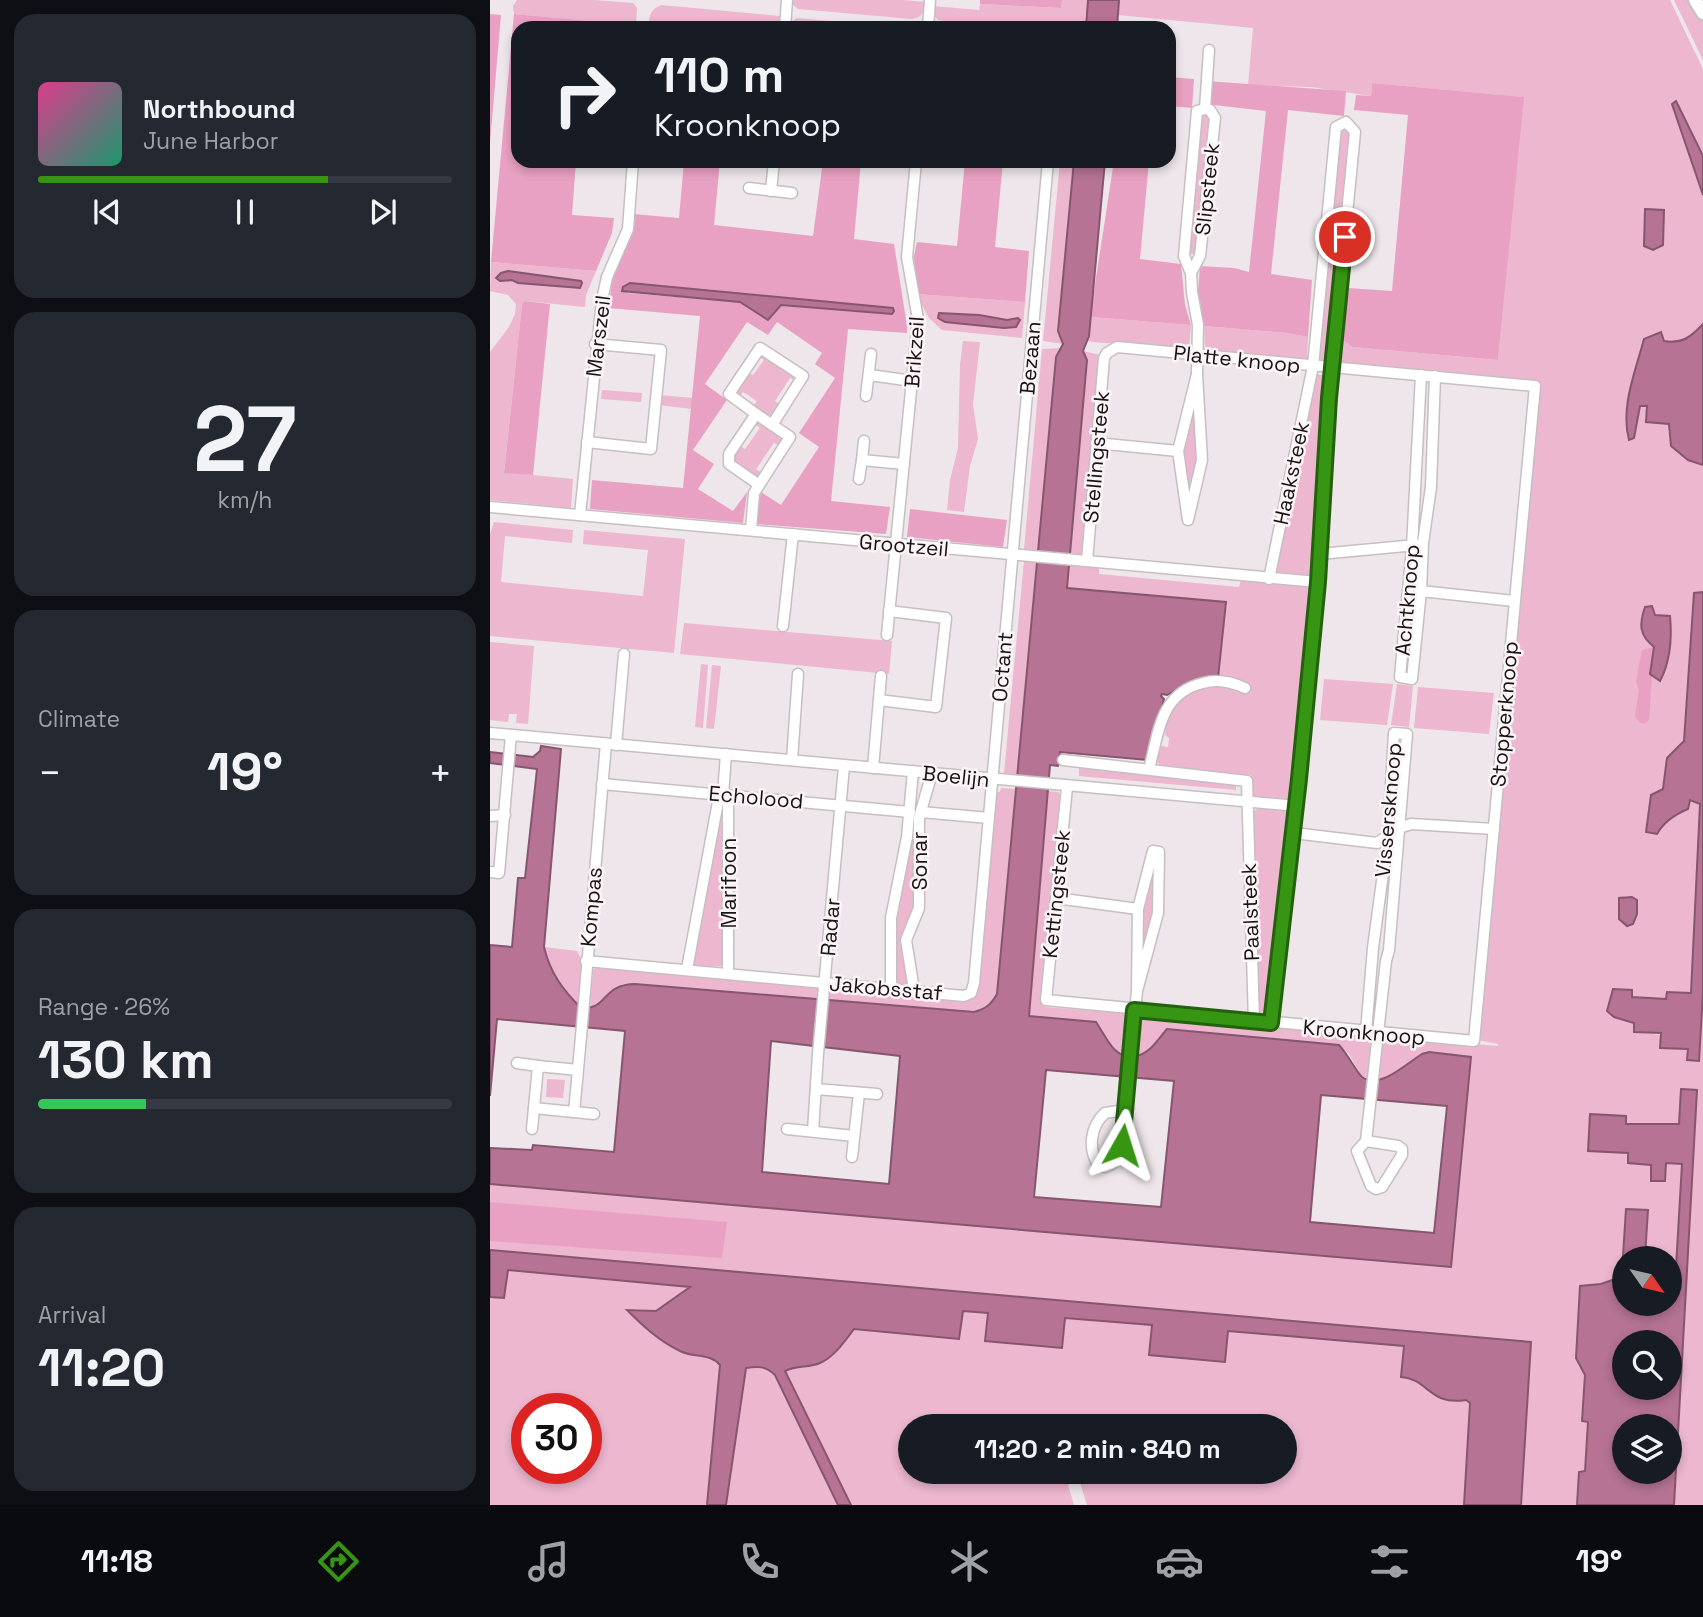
<!DOCTYPE html>
<html lang="en">
<head>
<meta charset="utf-8">
<style>
	body { margin:0; font-family:"Space Grotesk",sans-serif; background:#242831; color:#f1f3f6; height:100vh; display:flex; flex-direction:column; font-size:26px; white-space:nowrap }
	* { box-sizing:border-box; margin:0 }
	p { font-size:23px; color:#9ea1a6 }
	.icon { flex:none; width:38px; height:38px; fill:none; stroke:currentColor; stroke-width:2; stroke-linecap:round; stroke-linejoin:round }
	.map { position:relative; flex:1; overflow:hidden }
	.drawer { display:flex; flex-direction:column; gap:14px; padding:14px; background:#0d0f14; width:490px }
	.drawer>* { flex:none }
	.guide { position:absolute; left:21px; top:21px; width:665px; height:147px; border-radius:21px; box-shadow:0 4px 10px #0003; background:#171b24; color:#f1f3f6; overflow:hidden }
	.needle { width:46px; rotate:124deg }
	.controls { position:absolute; left:1122px; top:1246px; display:grid; gap:14px }
	.controls a { display:grid; place-items:center; width:70px; height:70px; border-radius:50%; background:#171b24; box-shadow:0 4px 10px #0003; font-size:35px }
	.speed { position:absolute; left:21px; top:1393px; display:flex; gap:14px; font-size:35px; font-weight:700; text-align:center }
	.speed>* { display:grid; place-content:center; width:91px; height:91px; border-radius:50%; background:#171b24; box-shadow:0 4px 10px #0003; line-height:1 }
	.speed .limit { border:10px solid #d22; background:#fff; color:#111 }
	.pin { position:absolute; display:grid; place-items:center; width:60px; height:60px; color:#fff; margin:-30px; border:4px solid #fff; border-radius:50%; box-shadow:0 2px 7px #0007 }
	.me { position:absolute; width:77px; margin:-38px; rotate:6deg; stroke-linejoin:round; filter:drop-shadow(0 0 5px #0008) }
	.turn { display:flex; align-items:center; gap:24px; height:147px; padding:0 28px; font-size:32px }
	.turn .icon { width:91px; height:91px; stroke-width:2.5 }
	.turn b { display:block; font-size:49px; line-height:60px }
	.big { font-size:52px; font-weight:700; line-height:1.1 }
	.drawer .card { flex:1; display:flex; flex-direction:column; justify-content:center; gap:10px; min-width:0; padding:0 24px; border-radius:21px; background:#242831 }
	.drawer .dial { align-items:center; gap:0 }
	.dial b { font-size:91px; line-height:1 }
	.song { display:flex; align-items:center; gap:21px }
	.cover { width:84px; height:84px; border-radius:10px; background:linear-gradient(135deg,hsl(330 70% 55%),hsl(160 70% 35%)) }
	.played { height:7px; border-radius:4px; background:linear-gradient(90deg,#369513 70%,#363941 70%) }
	.keys { display:flex; justify-content:space-around; direction:ltr }
	.heat { display:flex; justify-content:space-between; align-items:center; font-size:38px; direction:ltr }
	.charge { height:10px; border-radius:5px; background:linear-gradient(90deg,#34c759 26%,#363941 0) }
	.trip { position:absolute; left:408px; top:1414px; width:399px; height:70px; border-radius:35px; background:#171b24; box-shadow:0 4px 10px #0003; font-weight:700; line-height:70px; text-align:center }
	.tab-bar { display:flex; height:112px; justify-content:space-around; align-items:center; background:#090b0e; color:#9ea1a6 }
	.tab-bar .icon { width:49px; height:49px }
	.tab-bar .current { color:#369513 }
	.tab-bar b { font-size:32px; color:#f1f3f6 }
	main { display:flex; flex:1; min-height:0 }
	.map>svg:first-child { display:block }
	.green { fill:#ecb7cf; fill-rule:evenodd }
	.forest { fill:#e8a1c2; fill-rule:evenodd }
	.water { fill:#b67394; stroke:#86566e; stroke-width:2; fill-rule:evenodd }
	.lines { fill:none; stroke-linecap:round; stroke-linejoin:round }
	.minor-casing { stroke:#c6bfc2; stroke-width:13 }
	.major-casing { stroke:#c6bfc2; stroke-width:16 }
	.minor { stroke:#fff; stroke-width:10 }
	.major { stroke:#fff; stroke-width:12 }
	.route-casing { stroke:#23610c; stroke-width:18 }
	.route { stroke:#369513; stroke-width:12 }
	.labels { text-anchor:middle; dominant-baseline:central; stroke-width:5; stroke-linejoin:round; paint-order:stroke }
	.street-label { font-size:21px; fill:#161314; stroke:#fcf4f7 }
</style>
</head>
<body>
<main>
<section class="drawer">
<div class="card">
<div class="song"><i class="cover"></i><div><b>Northbound</b><p>June Harbor</p></div></div>
<div class="played"></div>
<div class="keys"><svg class="icon" aria-label="previous" viewBox="0 0 24 24"><path d="M18 5L8 12l10 7zM5 5v14"/></svg><svg class="icon" aria-label="pause" viewBox="0 0 24 24"><path d="M8 5v14M16 5v14"/></svg><svg class="icon" aria-label="next" viewBox="0 0 24 24"><path d="M6 5l10 7-10 7zM19 5v14"/></svg></div>
</div>
<div class="card dial"><b>27</b><p>km/h</p></div>
<div class="card"><p>Climate</p>
<div class="heat"><a>−</a><b class="big">19°</b><a>+</a></div>
</div>
<div class="card"><p>Range · 26%</p><b class="big">130 km</b><div class="charge"></div></div>
<div class="card"><p>Arrival</p><b class="big">11:20</b></div>
</section>
<div class="map">
<svg width="1213" height="1505" viewBox="0 0 1213 1505">
	<rect width="100%" height="100%" fill="#eee6ea"/>
	<g class="green">
		<polygon points="27,0 104,0 143,3 147,8 146,25 24,14 23,6"/>
		<path d="M302 0H413L435 2C434 12 433 17 422 19L308 9 302 4Z"/>
		<polygon points="572,0 598,0 596,28 488,28 487,26 448,20 444,16 443,6 489,10 490,4 571,8"/>
		<path d="M629 0H1180L1213 69V156L1186 102 1182 104 1213 195V324C1201 337 1192 344 1174 341L1141 380 1150 406C1175 407 1188 440 1198 460L1213 465V592L1204 594 1194 741 1177 758 1173 789 1156 832 1167 834C1173 823 1186 814 1198 809L1200 799 1210 804 1201 993 1178 992 1177 999 1142 997 1124 1017 1144 1023 1145 1032C1174 1034 1188 1038 1208 1061L1213 992V1505H1184L1207 1090 1189 1124H1135V1117L1098 1151 1139 1153 1161 1165V1180L1176 1162 1192 1163 1186 1267H1180V1258H1134V1276L1111 1284 1090 1287 1086 1358 1095 1375 1092 1421H1098L1095 1472H1089L1087 1505H1031L1040 1342 0 1250V1184L961 1267 981 1057 887 1080 891 1040 902 1039V1037L1008 1046V1044L988 1040 1047 383 851 365 853 340 862 347 1008 360 1033 97 882 83 881 96 821 87 758 85 763 28 628 15Z"/>
		<polygon points="1184,0 1201,0 1213,21 1213,60"/>
		<path d="M171 5 290 16 292 28 159 26C159 15 160 10 171 5Z"/>
		<polygon points="307,18 414,28 299,28 300,23"/>
		<polygon points="713,113 717,114 720,119 706,254 700,254 698,238"/>
		<polygon points="854,129 859,130 861,133 840,359 837,363 829,362 828,359 848,131"/>
		<polygon points="570,161 584,161 568,331 573,344 553,341"/>
		<path d="M1 262 106 271 96 295 95 307 35 301 32 305 14 472 83 479 81 508 0 500V352L19 327 25 314 26 304 18 295 0 291ZM37 273 42 275 89 288 28 283 22 280 10 281 9 276Z"/>
		<polygon points="426,294 535,302 532,338 452,330 439,318"/>
		<polygon points="600,317 701,325 699,349 602,342 597,340 599,336"/>
		<polygon points="714,326 797,333 818,337 817,358 815,359 719,351 715,347"/>
		<polygon points="473,341 490,342 483,404 488,439 480,466 474,512 457,510 460,480 468,448 470,365"/>
		<polygon points="572,348 565,357 548,551 534,549 552,349"/>
		<polygon points="593,351 610,355 593,555 580,553 597,360"/>
		<polygon points="271,356 305,377 305,381 300,378 285,401 290,405 280,416 262,408 267,401 253,392 249,398 246,396 246,392 258,373 263,375 274,360 269,357"/>
		<polygon points="826,374 838,376 826,570 821,576 787,572 785,568"/>
		<polygon points="112,390 152,393 151,402 111,399"/>
		<polygon points="706,390 709,459 698,508 691,449"/>
		<polygon points="170,395 203,398 201,409 169,405"/>
		<polygon points="269,422 294,439 290,446 284,443 266,469 272,473 268,478 242,461 250,446 255,449 270,428 265,424"/>
		<polygon points="4,522 83,530 82,543 15,536 11,582 153,596 158,550 93,544 94,530 195,539 184,653 0,636 0,534"/>
		<polygon points="534,561 546,563 527,775 514,773"/>
		<path d="M579 564 609 568V574L749 587 751 580 817 587 822 593 805 794 798 800 766 799 763 796 761 775 675 769C667 764 665 760 667 751L672 746 678 747 679 738 675 735 676 720 691 693 727 683 577 588Z"/>
		<polygon points="194,623 402,641 399,674 190,654"/>
		<polygon points="0,642 44,646 38,724 26,723 27,714 19,714 18,722 0,720"/>
		<polygon points="211,664 218,665 213,728 205,727"/>
		<polygon points="222,665 231,666 224,729 216,728"/>
		<polygon points="834,679 903,684 897,725 830,720"/>
		<polygon points="907,684 923,686 919,727 901,725"/>
		<polygon points="928,687 1004,693 999,734 924,728"/>
		<polygon points="589,768 746,783 746,790 589,776"/>
		<path d="M511 788 525 789 507 995C501 1005 495 1009 484 1012L338 1000 339 992 342 989 475 1000 483 997 505 792H510Z"/>
		<polygon points="558,791 568,792 572,798 552,1004 555,1007 633,1013 638,1018 634,1056 626,1053 606,1022 539,1017"/>
		<polygon points="231,808 234,966 207,967 202,965"/>
		<polygon points="768,808 797,811 802,818 779,1014 768,1012 763,812"/>
		<path d="M421 818H427L425 906C422 916 416 923 413 932 408 947 418 969 420 984L418 986 404 983 403 919Z"/>
		<polygon points="666,855 665,913 651,968 650,914"/>
		<path d="M54 947 87 951 92 960 91 1006C70 993 59 971 54 947Z"/>
		<polygon points="107,967 327,987 330,990 329,999 133,984 100,1008 103,970"/>
		<path d="M654 1015 874 1035 881 1040 878 1078 872 1077 859 1054 849 1045 677 1029C668 1039 658 1056 645 1056L647 1019Z"/>
		<polygon points="57,1079 75,1080 73,1098 56,1097"/>
		<path d="M17 1270 201 1287 166 1311 144 1309C157 1322 172 1342 189 1351 203 1358 220 1353 230 1365L217 1505H0V1297L14 1298ZM37 1409H96V1468H37Z"/>
		<path d="M472 1311 499 1313 496 1341 575 1318 663 1325 660 1355 734 1362 738 1331 915 1346 925 1378 980 1403 974 1505H597L589 1480 578 1485 584 1505H361L295 1371 302 1367 330 1363 364 1329 469 1339ZM420 1426H794V1472H420Z"/>
		<polygon points="271,1367 278,1369 285,1375 348,1505 236,1505 256,1368"/>
	</g>
	<g class="forest">
		<polygon points="490,0 572,0 571,8 490,4"/>
		<polygon points="0,14 11,15 0,143"/>
		<polygon points="24,14 146,25 145,28 28,28 28,161 86,161 82,215 124,218 122,233 106,271 1,262"/>
		<polygon points="679,77 704,79 702,108 679,106"/>
		<polygon points="717,81 856,91 854,116 798,110 781,274 822,280 818,337 797,333 714,326 708,292 710,266 744,268 759,272 776,111 715,104"/>
		<polygon points="882,83 1034,97 1008,360 862,347 853,340 858,288 902,291 918,115 864,110 866,95 881,96"/>
		<path d="M194 161H230L224 225 323 236 333 161H371L364 239 404 244 417 326V333L358 329 341 501 400 507 396 534 266 524 271 492 291 505 329 447 309 433 345 378 325 364 332 353 287 322 278 335 257 322 215 384 237 400 203 450 224 464 208 489 243 511 257 492 253 523 100 509 102 480 193 488 210 316 118 308 124 273 141 237 143 214 189 218ZM140 283 402 308 404 311 402 314 291 305H256L250 302 137 293Z"/>
		<polygon points="475,161 513,161 505,247 539,251 535,302 426,294 424,256 427,242 467,246"/>
		<polygon points="624,161 659,161 650,259 691,264 695,305 701,325 600,317"/>
		<polygon points="34,301 60,304 43,475 14,473 32,305"/>
		<polygon points="420,509 517,520 513,547 417,537"/>
		<path d="M1164 647C1162 672 1161 695 1159 720L1155 724 1149 722 1145 716 1149 690 1146 681 1152 650Z"/>
		<polygon points="0,1202 237,1222 232,1258 0,1241"/>
	</g>
	<g class="water">
		<polygon points="598,0 629,0 627,28 596,28"/>
		<polygon points="1186,101 1213,156 1213,195 1182,104"/>
		<path d="M584 161H615L599 336 593 351 597 360 577 588 736 602 728 678 704 680 677 695 672 694 671 696 674 699 657 760 570 752 568 766 560 765 539 1016 606 1022C618 1040 623 1057 644 1058L645 1056C658 1056 668 1039 677 1029L849 1045C857 1053 867 1073 872 1077 890 1090 917 1063 932 1054L939 1052 981 1057 961 1267 0 1184V1148L42 1150 43 1145 124 1152 135 1031 7 1019 0 1096V945L22 947 28 878H35L47 769 0 763V752L43 757 50 751 51 746 71 749 54 947C60 973 73 990 91 1008 117 1011 112 984 145 984L484 1012C495 1009 501 1005 507 994L566 357 573 344 568 331ZM281 1041 410 1056 399 1184 272 1172ZM556 1070 684 1081 671 1207 544 1197ZM831 1095 957 1106 944 1233 820 1222Z"/>
		<polygon points="1155,209 1174,210 1173,245 1163,250 1154,246"/>
		<polygon points="18,271 91,281 92,283 90,288 28,283 22,280 10,281 6,278 11,273"/>
		<polygon points="140,283 403,308 404,311 402,314 291,305 278,320 250,302 132,291 133,287"/>
		<polygon points="449,313 489,315 517,320 528,318 530,320 526,327 514,328 455,322 448,318"/>
		<path d="M1213 324V465L1198 460 1181 446 1179 424 1156 422 1157 406H1150L1144 438 1139 440C1130 407 1146 370 1154 339L1171 332 1174 341C1192 344 1201 337 1213 324Z"/>
		<path d="M1213 592V992L1209 1061 1197 1060 1198 1049 1170 1048 1171 1033 1144 1032V1023L1124 1017 1117 1011 1123 989 1142 990V997L1176 999 1177 992 1201 993 1210 804 1200 800 1198 809C1186 814 1173 823 1167 834L1156 832 1161 795 1173 789 1177 758 1194 741 1204 593Z"/>
		<path d="M1162 606 1165 615 1180 616C1182 637 1180 662 1170 681L1160 674 1164 647C1149 635 1149 624 1155 607Z"/>
		<polygon points="1142,897 1147,900 1147,914 1143,924 1137,926 1129,919 1129,898"/>
		<path d="M1191 1089 1207 1090 1184 1505H1087L1089 1472 1095 1471 1098 1422 1092 1421 1095 1375 1086 1358 1090 1286 1111 1284 1134 1276V1304H1180V1267H1186L1192 1164 1176 1163 1175 1181H1161V1165L1138 1163V1153L1098 1151 1100 1114 1136 1116V1124H1189ZM1134 1342H1180V1388H1134ZM1134 1426H1180V1472H1134Z"/>
		<polygon points="1136,1209 1158,1210 1155,1257 1133,1256"/>
		<path d="M0 1250 1041 1342 1031 1505H974L980 1403 976 1400C939 1406 939 1379 911 1377L914 1346 738 1331 735 1362 659 1355 662 1325 575 1318 572 1348 495 1341 498 1313 473 1311 469 1339 364 1329C355 1341 344 1357 330 1363 319 1368 307 1365 295 1371L361 1505H348L285 1375C276 1366 268 1366 256 1368L236 1505H217L230 1365C220 1353 204 1358 190 1351 169 1341 153 1326 137 1310L166 1311 200 1287 18 1270 14 1298 0 1297Z"/>
	</g>
	<g class="lines">
		<defs>
			<g id="minor">
				<polyline points="295,28 297,0"/>
				<polyline points="438,28 440,0"/>
				<polyline points="259,188 302,193"/>
				<polyline points="281,191 284,161"/>
				<polyline points="701,273 710,256 725,118 720,110 715,109"/>
				<polyline points="707,374 708,325 702,292 701,273 694,256 707,111 715,109 719,50"/>
				<polygon points="707,374 712,460 698,520 688,451"/>
				<polyline points="380,375 422,381"/>
				<polyline points="931,375 922,547 910,677 922,679 931,591 933,543 941,487 945,376"/>
				<polyline points="376,396 381,354"/>
				<polyline points="266,414 239,394 270,348 313,376 282,425"/>
				<polyline points="374,441 372,460 414,464"/>
				<polyline points="97,442 161,449 171,350 105,344"/>
				<polyline points="606,443 688,451"/>
				<polyline points="369,479 372,460"/>
				<polyline points="0,507 828,582"/>
				<polyline points="90,515 112,300 117,277 138,229 143,161"/>
				<polyline points="261,530 264,493 300,437 266,414 239,454 239,464 268,484"/>
				<polyline points="830,554 926,545"/>
				<polyline points="779,579 823,366 846,127 856,122 865,132 839,398 828,582 800,871 781,1023"/>
				<polyline points="928,588 931,591 1024,601"/>
				<polyline points="293,626 303,534"/>
				<polyline points="397,635 428,319 417,257 426,161"/>
				<polyline points="389,700 446,707 456,618 399,611"/>
				<polyline points="0,733 807,806"/>
				<polyline points="126,745 134,654"/>
				<polyline points="236,754 233,795 238,804 238,973"/>
				<polyline points="302,760 308,674"/>
				<polyline points="573,760 757,781 764,1022"/>
				<polyline points="383,768 391,676"/>
				<path d="M659 769C669 732 670 693 713 683 726 679 742 682 755 688"/>
				<polyline points="112,784 420,812"/>
				<polyline points="577,787 556,1000 984,1041 1045,386 627,347 617,353 614,358 597,561"/>
				<polyline points="431,812 499,818"/>
				<polyline points="0,816 15,815"/>
				<polyline points="804,833 887,843 909,828 921,824 1004,829"/>
				<polyline points="0,872 9,873 21,735"/>
				<polyline points="566,898 648,909"/>
				<polyline points="96,961 474,996 481,993 484,983 558,161"/>
				<polyline points="197,969 228,802 233,795"/>
				<polyline points="401,988 401,918 417,837 423,771"/>
				<polyline points="424,990 416,940 429,908 429,818 442,773"/>
				<polyline points="27,1063 48,1066"/>
				<path d="M88 1070 48 1066 44 1108 84 1112C96 989 105 866 116 744"/>
				<polyline points="326,1089 387,1094"/>
				<path d="M635 1110 615 1113C600 1127 598 1148 608 1165L615 1167 622 1164 632 1145 647 991 668 913 669 852 663 851 648 909 647 991"/>
				<polyline points="84,1112 104,1114"/>
				<polyline points="42,1129 44,1108"/>
				<polyline points="297,1129 364,1136"/>
				<polyline points="323,1131 328,1054 354,766"/>
				<polyline points="876,1141 908,1146 912,1149 912,1155 892,1187 886,1189 881,1186 867,1151 876,1141 896,961 899,950 917,734 904,733 898,836 883,948 876,1032"/>
				<polyline points="362,1157 369,1093"/>
			</g>
			<polyline id="major" points="1205,0 1213,13"/>
		</defs>
		<use href="#minor" class="minor-casing"/>
		<use href="#major" class="major-casing"/>
		<use href="#minor" class="minor"/>
		<use href="#major" class="major"/>
	</g>
	<g class="lines">
		<defs>
			<polyline id="route" points="632,1145 644,1010 781,1023 809,779 828,582 839,398 855,237"/>
		</defs>
		<use href="#route" class="route-casing"/>
		<use href="#route" class="route"/>
	</g>
	<g class="labels">
		<g class="street-label">
			<text transform="translate(717 189) rotate(-84)">Slipsteek</text>
			<text transform="translate(108 336) rotate(-83)">Marszeil</text>
			<text transform="translate(424 352) rotate(-86)">Brikzeil</text>
			<text transform="translate(540 358) rotate(-85)">Bezaan</text>
			<text transform="translate(747 359) rotate(6)">Platte knoop</text>
			<text transform="translate(606 457) rotate(-85)">Stellingsteek</text>
			<text transform="translate(801 473) rotate(-78)">Haaksteek</text>
			<text transform="translate(414 545) rotate(5)">Grootzeil</text>
			<text transform="translate(917 600) rotate(-85)">Achtknoop</text>
			<text transform="translate(512 667) rotate(-85)">Octant</text>
			<text transform="translate(1014 714) rotate(-85)">Stopperknoop</text>
			<text transform="translate(466 776) rotate(6)">Boelijn</text>
			<text transform="translate(266 797) rotate(5)">Echolood</text>
			<text transform="translate(898 810) rotate(-85)">Vissersknoop</text>
			<text transform="translate(429 861) rotate(-90)">Sonar</text>
			<text transform="translate(238 883) rotate(-90)">Marifoon</text>
			<text transform="translate(566 894) rotate(-84)">Kettingsteek</text>
			<text transform="translate(101 907) rotate(-85)">Kompas</text>
			<text transform="translate(760 912) rotate(-92)">Paalsteek</text>
			<text transform="translate(340 927) rotate(-85)">Radar</text>
			<text transform="translate(396 988) rotate(5)">Jakobsstaf</text>
			<text transform="translate(874 1032) rotate(5)">Kroonknoop</text>
		</g>
	</g>
</svg>
<div class="controls">
<a><svg class="needle" viewBox="-14 -14 28 28"><path d="M0-13l5 13h-10z" fill="#e53935"/><path d="M0 13l5-13h-10z" fill="#9ea1a6"/></svg></a>
<a><svg class="icon" aria-label="search" viewBox="0 0 24 24"><circle cx="10" cy="10" r="6"/><path d="M15 15l6 6"/></svg></a>
<a><svg class="icon" aria-label="layers" viewBox="0 0 24 24"><path d="M12 4l9 5-9 5-9-5zM3 14l9 5 9-5"/></svg></a>
</div>
<div class="speed"><div class="limit">30</div></div>
<div class="pin" style="left:855px;top:237px;background:#d93025"><svg class="icon" aria-label="arrive" viewBox="0 0 24 24"><path d="M6 21V4h12l-3 4 3 4H6"/></svg></div>
<svg class="me" style="left:632px;top:1145px" viewBox="-20 -20 40 40"><path d="M0-17L14 15 0 8-14 15z" fill="#369513" stroke="#fff" stroke-width="4"/></svg>
<div class="trip">11:20 · 2 min · 840 m</div>
<div class="guide">
<div class="turn"><svg class="icon" aria-label="right" viewBox="0 0 24 24"><path d="M7 20v-9h11M14 6l5 5-5 5"/></svg><div><b>110 m</b>Kroonknoop</div></div>
</div>
</div>
</main>
<nav class="tab-bar">
<b>11:18</b>
<svg class="icon current" aria-label="directions" viewBox="0 0 24 24"><path d="M12 3l9 9-9 9-9-9zM9 14v-3h6M13 9l2 2-2 2"/></svg>
<svg class="icon" aria-label="music" viewBox="0 0 24 24"><path d="M9 18V5l10-2v13"/><circle cx="6" cy="18" r="3"/><circle cx="16" cy="16" r="3"/></svg>
<svg class="icon" aria-label="phone" viewBox="0 0 24 24"><path d="M5 4h4l2 5-3 2q2 4 5 5l2-3 5 2v4C11 20 4 13 5 4z"/></svg>
<svg class="icon" aria-label="climate" viewBox="0 0 24 24"><path d="M12 3v18M4 7l16 10M4 17L20 7"/></svg>
<svg class="icon" aria-label="car" viewBox="0 0 24 24"><path d="M5 17H2v-5l4-1 3-4h7l3 4 3 1v5h-3M9 17h6M6 11h13"/><circle cx="7" cy="17" r="2"/><circle cx="17" cy="17" r="2"/></svg>
<svg class="icon" aria-label="filters" viewBox="0 0 24 24"><path d="M4 7h16M4 17h16"/><circle cx="9" cy="7" r="2"/><circle cx="15" cy="17" r="2"/></svg>
<b>19°</b>
</nav>
</body>
</html>
